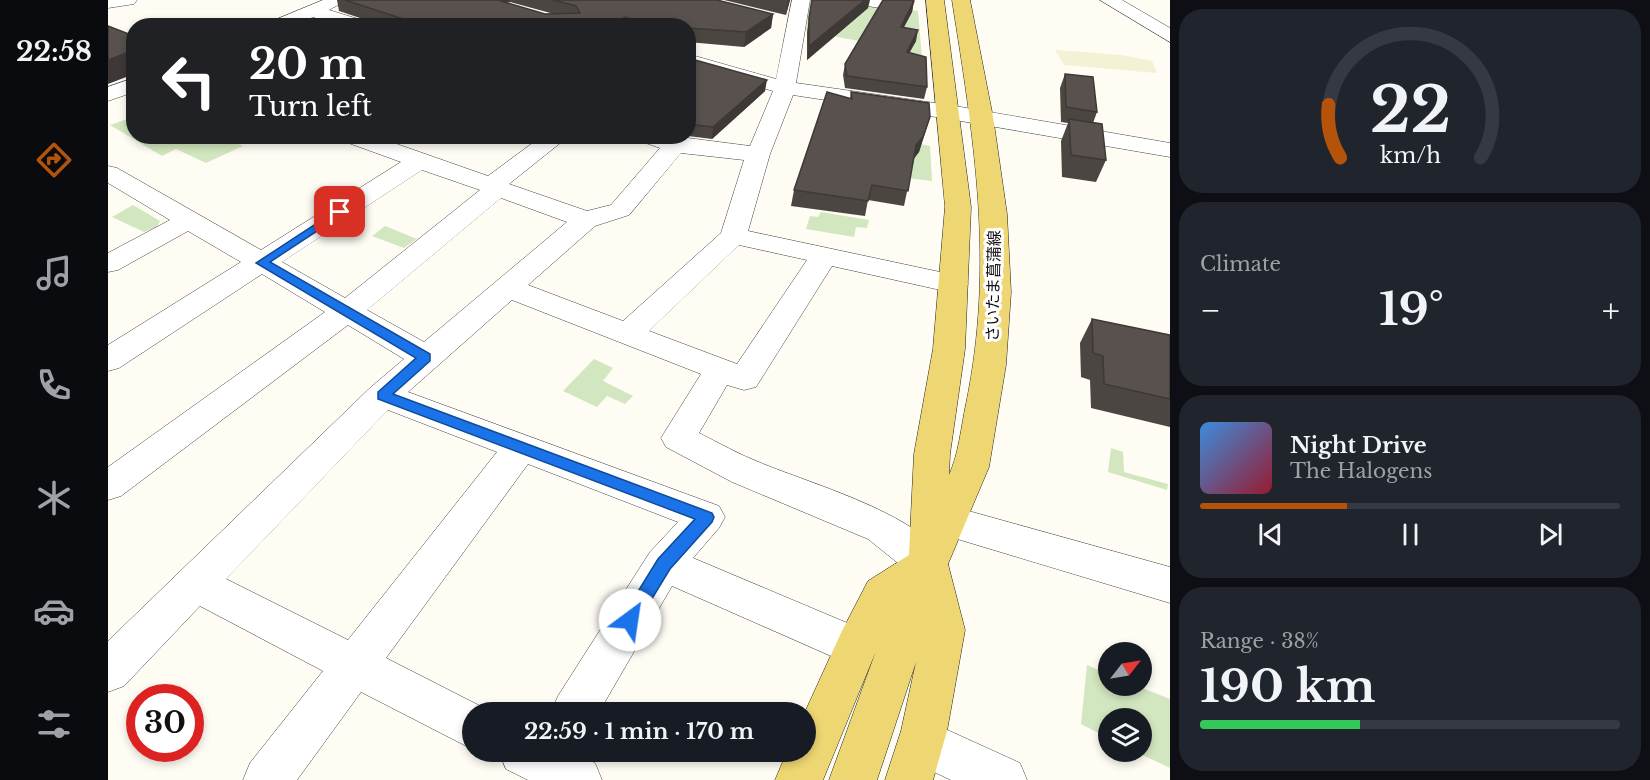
<!DOCTYPE html>
<html lang="en">
<head>
<meta charset="utf-8">
<style>
	body { margin:0; font-family:"Libre Baskerville","Noto Sans JP",serif; background:#20242c; color:#f1f3f6; height:100vh; display:flex; flex-direction:column; font-size:22px; white-space:nowrap }
	* { box-sizing:border-box; margin:0 }
	p { font-size:20px; color:#9ea1a6 }
	.icon { flex:none; width:33px; height:33px; fill:none; stroke:currentColor; stroke-width:2; stroke-linecap:round; stroke-linejoin:round }
	.map { position:relative; flex:1; overflow:hidden }
	.drawer { display:flex; flex-direction:column; gap:9px; padding:9px; background:#0d0f14; width:480px }
	.drawer>* { flex:none }
	.hud { position:absolute; left:18px; top:18px; width:570px; height:126px; border-radius:24px; box-shadow:0 3px 9px #0003; background:#202124; color:#fff; overflow:hidden }
	.needle { width:39px; rotate:59deg }
	.buttons { position:absolute; left:990px; top:642px; display:grid; gap:12px }
	.buttons a { display:grid; place-items:center; width:54px; height:54px; border-radius:50%; background:#171b24; box-shadow:0 3px 9px #0003; font-size:30px }
	.speed { position:absolute; left:18px; top:684px; display:flex; gap:12px; font-size:30px; font-weight:700; text-align:center }
	.speed>* { display:grid; place-content:center; width:78px; height:78px; border-radius:50%; background:#171b24; box-shadow:0 3px 9px #0003; line-height:1 }
	.speed .limit { border:9px solid #d22; background:#fff; color:#111 }
	.pin { position:absolute; display:grid; place-items:center; width:51px; height:51px; color:#fff; margin:-26px; border-radius:12px; box-shadow:0 3px 9px #0006 }
	.me { position:absolute; width:66px; margin:-33px; rotate:31deg; stroke-linejoin:round; filter:drop-shadow(0 0 4px #0008) }
	.turn { display:flex; align-items:center; gap:21px; height:126px; padding:0 24px; font-size:27px }
	.turn .icon { width:78px; height:78px; stroke-width:2.5 }
	.turn b { display:block; font-size:42px; line-height:51px }
	.big { font-size:45px; font-weight:700; line-height:1.1 }
	.drawer .tile { flex:1; display:flex; flex-direction:column; justify-content:center; gap:9px; min-width:0; padding:0 21px; border-radius:24px; background:#20242c }
	.drawer .dial { align-items:center; gap:0 }
	.dial svg { height:156px; overflow:visible; fill:none; stroke:#363941; stroke-width:7; stroke-linecap:round; text-anchor:middle }
	.dial text { fill:#f1f3f6; stroke:none }
	.song { display:flex; align-items:center; gap:18px }
	.cover { width:72px; height:72px; border-radius:9px; background:linear-gradient(135deg,hsl(210 70% 55%),hsl(350 70% 35%)) }
	.played { height:6px; border-radius:3px; background:linear-gradient(90deg,#b45309 35%,#363941 35%) }
	.keys { display:flex; justify-content:space-around; direction:ltr }
	.heat { display:flex; justify-content:space-between; align-items:center; font-size:33px; direction:ltr }
	.charge { height:9px; border-radius:4px; background:linear-gradient(90deg,#34c759 38%,#363941 0) }
	.trip { position:absolute; left:354px; top:702px; width:354px; height:60px; border-radius:30px; background:#171b24; box-shadow:0 3px 9px #0003; font-weight:700; line-height:60px; text-align:center }
	main { display:flex; flex:1; min-height:0 }
	.tab-bar { display:flex; flex-direction:column; width:108px; justify-content:space-around; align-items:center; background:#090b0e; color:#9ea1a6 }
	.tab-bar .icon { width:42px; height:42px }
	.tab-bar .on { color:#b45309 }
	.tab-bar b { font-size:27px; color:#f1f3f6 }
	.map>svg:first-child { display:block }
	.farmland { fill:#f3f2d5 }
	.green { fill:#d2e7bf }
	.lines { fill:none; stroke-linecap:round; stroke-linejoin:round }
	.minor-casing { stroke:#434343; stroke-width:1 }
	.major-casing { stroke:#212121; stroke-width:1 }
	.minor { fill:#fff; fill-rule:evenodd }
	.major { fill:#eed673; fill-rule:evenodd }
	.wall { fill:#4c4642; fill-rule:evenodd }
	.shaded-wall { fill:#3e3936 }
	.building { fill:#58514d; stroke:#3e3936; stroke-width:1.5 }
	.route { fill:#1a73e8; stroke:#114b97; stroke-width:1.5 }
	.labels { text-anchor:middle; dominant-baseline:central; stroke-width:6; stroke-linejoin:round; paint-order:stroke }
	.street-label { font-size:16px; fill:#101010; stroke:#fff }
</style>
</head>
<body>
<main>
<nav class="tab-bar">
<b>22:58</b>
<svg class="icon on" aria-label="directions" viewBox="0 0 24 24"><path d="M12 3l9 9-9 9-9-9zM9 14v-3h6M13 9l2 2-2 2"/></svg>
<svg class="icon" aria-label="music" viewBox="0 0 24 24"><path d="M9 18V5l10-2v13"/><circle cx="6" cy="18" r="3"/><circle cx="16" cy="16" r="3"/></svg>
<svg class="icon" aria-label="phone" viewBox="0 0 24 24"><path d="M5 4h4l2 5-3 2q2 4 5 5l2-3 5 2v4C11 20 4 13 5 4z"/></svg>
<svg class="icon" aria-label="climate" viewBox="0 0 24 24"><path d="M12 3v18M4 7l16 10M4 17L20 7"/></svg>
<svg class="icon" aria-label="car" viewBox="0 0 24 24"><path d="M5 17H2v-5l4-1 3-4h7l3 4 3 1v5h-3M9 17h6M6 11h13"/><circle cx="7" cy="17" r="2"/><circle cx="17" cy="17" r="2"/></svg>
<svg class="icon" aria-label="filters" viewBox="0 0 24 24"><path d="M4 7h16M4 17h16"/><circle cx="9" cy="7" r="2"/><circle cx="15" cy="17" r="2"/></svg>
</nav>
<div class="map">
<svg width="1062" height="780" viewBox="0 0 1062 780">
	<rect width="100%" height="100%" fill="#fefcf3"/>
	<polygon class="farmland" points="947,50 1014,55 1044,61 1049,73 956,65"/>
	<g class="green">
		<polygon points="702,0 734,0 810,11 814,59 756,42 698,31"/>
		<polygon points="25,117 26,136 117,137 135,146 98,163 68,149 54,156 2,125"/>
		<polygon points="755,133 822,146 824,181 798,178"/>
		<polygon points="25,205 52,221 49,227 36,232 4,217"/>
		<polygon points="713,212 761,220 759,228 748,227 746,237 698,229 702,216 710,217"/>
		<polygon points="277,226 309,239 296,248 264,236"/>
		<polygon points="486,359 505,368 495,381 525,396 517,404 499,396 489,407 455,391"/>
		<polygon points="1003,448 1015,452 1016,472 1060,484 1059,490 1000,472"/>
		<polygon points="979,665 1000,674 1000,686 1029,686 1062,699 1062,768 1028,752 1034,752 1034,718 1000,718 1000,738 973,724"/>
	</g>
	<g class="lines">
		<defs>
			<g id="minor">
				<polygon points="0,0 29,0 26,4 0,8"/>
				<polygon points="215,0 239,0 221,10 260,22 262,26 232,26 205,17 186,26 160,26 162,22"/>
				<path d="M684 0H702L688 83 841 105 1062 143V157L841 119 685 95 662 154 640 231 846 275 856 278 860 284 856 290 846 293 724 266 648 387 636 390 619 385 591 433C611 443 632 455 653 463 703 484 816 515 840 564L834 576 820 581 806 576 760 539 624 482 558 447 553 438 593 374 404 300 300 392 611 506 617 517 611 528 585 558 763 633 770 647 763 661 748 667 564 586 491 712H443L450 696 542 552 570 522 420 464 278 658 380 710 381 712H364V749L253 692 189 780H135L142 763 215 671 92 606 16 686 0 692V641L263 387 296 359 240 325 13 496 0 500V467L217 312 154 274 11 368 0 371V345L133 262 80 231 10 270 0 272V253L62 220 0 183V166L9 168 153 250 293 162 235 141 232 136H266L380 176 434 136H461L401 184 479 211 503 205 552 148 532 141 529 136H564L642 146 665 91 580 66V54L668 79ZM573 153 636 160 613 233 515 321 420 285 487 226 521 215ZM314 170 372 190 237 298 174 262ZM393 198 459 222 316 342 259 310ZM631 245 699 260 629 364 541 331ZM280 410 389 452 240 640 118 579Z"/>
				<polygon points="743,0 784,0 788,4 779,9 746,4"/>
				<polygon points="992,0 1014,0 1062,28 1062,42"/>
				<polygon points="26,78 26,92 0,101 0,87"/>
				<polygon points="839,505 1062,567 1062,603 826,532 820,521 826,510"/>
				<polygon points="813,718 912,763 919,780 843,780 796,758 790,741 796,724"/>
				<polygon points="391,752 464,752 487,763 494,780 420,780 398,769"/>
			</g>
			<path id="major" d="M818 0H836L863 207 857 349 842 454 841 475C851 453 853 427 858 404 887 264 866 139 844 0H862L885 117 899 214 903 292 898 365 881 467 840 564 857 630 839 731 825 780H777L793 731 808 662 769 780H721L768 651 715 780H667L679 752H698L697 712 733 633 760 581 801 555 806 454 825 349 837 207Z"/>
		</defs>
		<use href="#minor" class="minor-casing"/>
		<use href="#major" class="major-casing"/>
		<use href="#minor" class="minor"/>
		<use href="#major" class="major"/>
	</g>
	<g class="wall">
		<path d="M229 0H609L665 14 663 28 636 47 580 42V26H276L231 11ZM402 2 446 14H437L397 3Z"/>
		<polygon points="616,0 682,0 678,15"/>
		<polygon points="704,0 760,8 699,60 699,32"/>
		<polygon points="783,0 805,0 805,1 806,1 804,12 796,27 808,41 801,52 819,87 816,99 737,88 735,75 737,64"/>
		<polygon points="580,58 657,91 604,139 580,136"/>
		<polygon points="957,74 989,112 985,123 998,160 988,182 954,177 953,141 960,123 953,122 952,88"/>
		<polygon points="743,92 822,117 811,152 806,158 796,206 760,200 757,216 683,206 686,190 742,98"/>
		<polygon points="984,319 1062,335 1062,427 983,408 982,380 973,377 972,343"/>
	</g>
	<g class="shaded-wall">
		<polygon points="389,0 401,0 402,2 393,4"/>
		<polygon points="680,0 682,0 678,15"/>
		<polygon points="757,0 762,0 760,8 699,60 701,46"/>
		<polygon points="804,0 805,0 802,8 806,1 804,12 790,38 793,27"/>
		<polygon points="665,14 663,28 636,47 638,32"/>
		<polygon points="517,17 517,26 501,26"/>
		<polygon points="810,30 808,41 796,63 799,52"/>
		<polygon points="26,50 26,74 0,84 0,60"/>
		<polygon points="659,80 657,91 604,139 605,127"/>
		<polygon points="822,117 811,152 805,160 808,145"/>
	</g>
	<g class="building">
		<polygon points="237,0 392,0 393,1 437,14 472,13 468,6 445,0 609,0 665,14 638,32 580,28 580,26 543,25 517,17 501,26 286,26 298,20"/>
		<polygon points="704,0 757,0 701,46 701,18"/>
		<polygon points="775,0 804,0 806,1 793,27 810,30 799,52 818,57 819,87 739,76 737,64"/>
		<polygon points="0,26 26,36 26,50 0,60"/>
		<polygon points="580,58 659,80 605,127 580,124"/>
		<polygon points="957,74 985,77 989,112 958,107"/>
		<polygon points="719,92 744,99 743,92 821,103 822,117 815,137 808,145 800,191 764,185 760,201 686,190"/>
		<polygon points="961,119 994,124 998,160 963,155"/>
		<polygon points="984,319 1062,335 1062,399 996,384 995,356 985,353"/>
	</g>
	<polygon class="route" points="229,210 238,212 162,262 322,354 322,361 285,394 604,513 606,517 604,522 562,569 528,625 522,627 516,625 513,620 516,614 550,559 587,519 270,399 270,392 308,358 148,263"/>
	<g class="labels">
		<g class="street-label">
			<text transform="translate(885 286) rotate(-89)">さいたま菖蒲線</text>
		</g>
	</g>
</svg>
<div class="buttons">
<a><svg class="needle" viewBox="-14 -14 28 28"><path d="M0-13l5 13h-10z" fill="#e53935"/><path d="M0 13l5-13h-10z" fill="#9ea1a6"/></svg></a>
<a><svg class="icon" aria-label="layers" viewBox="0 0 24 24"><path d="M12 4l9 5-9 5-9-5zM3 14l9 5 9-5"/></svg></a>
</div>
<div class="speed"><div class="limit">30</div></div>
<div class="pin" style="left:232px;top:212px;background:#d93025"><svg class="icon" aria-label="arrive" viewBox="0 0 24 24"><path d="M6 21V4h12l-3 4 3 4H6"/></svg></div>
<svg class="me" style="left:522px;top:620px" viewBox="-20 -20 40 40"><circle r="19" fill="#fff"/><path d="M0-13L10 11 0 6-10 11z" fill="#1a73e8"/></svg>
<div class="trip">22:59 · 1 min · 170 m</div>
<div class="hud">
<div class="turn"><svg class="icon" aria-label="left" viewBox="0 0 24 24"><path d="M17 20v-9H6M10 6l-5 5 5 5"/></svg><div><b>20 m</b>Turn left</div></div>
</div>
</div>
<section class="drawer">
<div class="tile dial"><svg viewBox="0 0 100 80">
<path d="M14 69A42 42 0 1 1 86 69"/>
<path d="M14 69A42 42 0 0 1 8 42" stroke="#b45309"/>
<text x="50" y="56" font-size="32" font-weight="700">22</text>
<text x="50" y="72" font-size="11">km/h</text>
</svg></div>
<div class="tile"><p>Climate</p>
<div class="heat"><a>−</a><b class="big">19°</b><a>+</a></div>
</div>
<div class="tile">
<div class="song"><i class="cover"></i><div><b>Night Drive</b><p>The Halogens</p></div></div>
<div class="played"></div>
<div class="keys"><svg class="icon" aria-label="previous" viewBox="0 0 24 24"><path d="M18 5L8 12l10 7zM5 5v14"/></svg><svg class="icon" aria-label="pause" viewBox="0 0 24 24"><path d="M8 5v14M16 5v14"/></svg><svg class="icon" aria-label="next" viewBox="0 0 24 24"><path d="M6 5l10 7-10 7zM19 5v14"/></svg></div>
</div>
<div class="tile"><p>Range · 38%</p><b class="big">190 km</b><div class="charge"></div></div>
</section>
</main>
</body>
</html>
